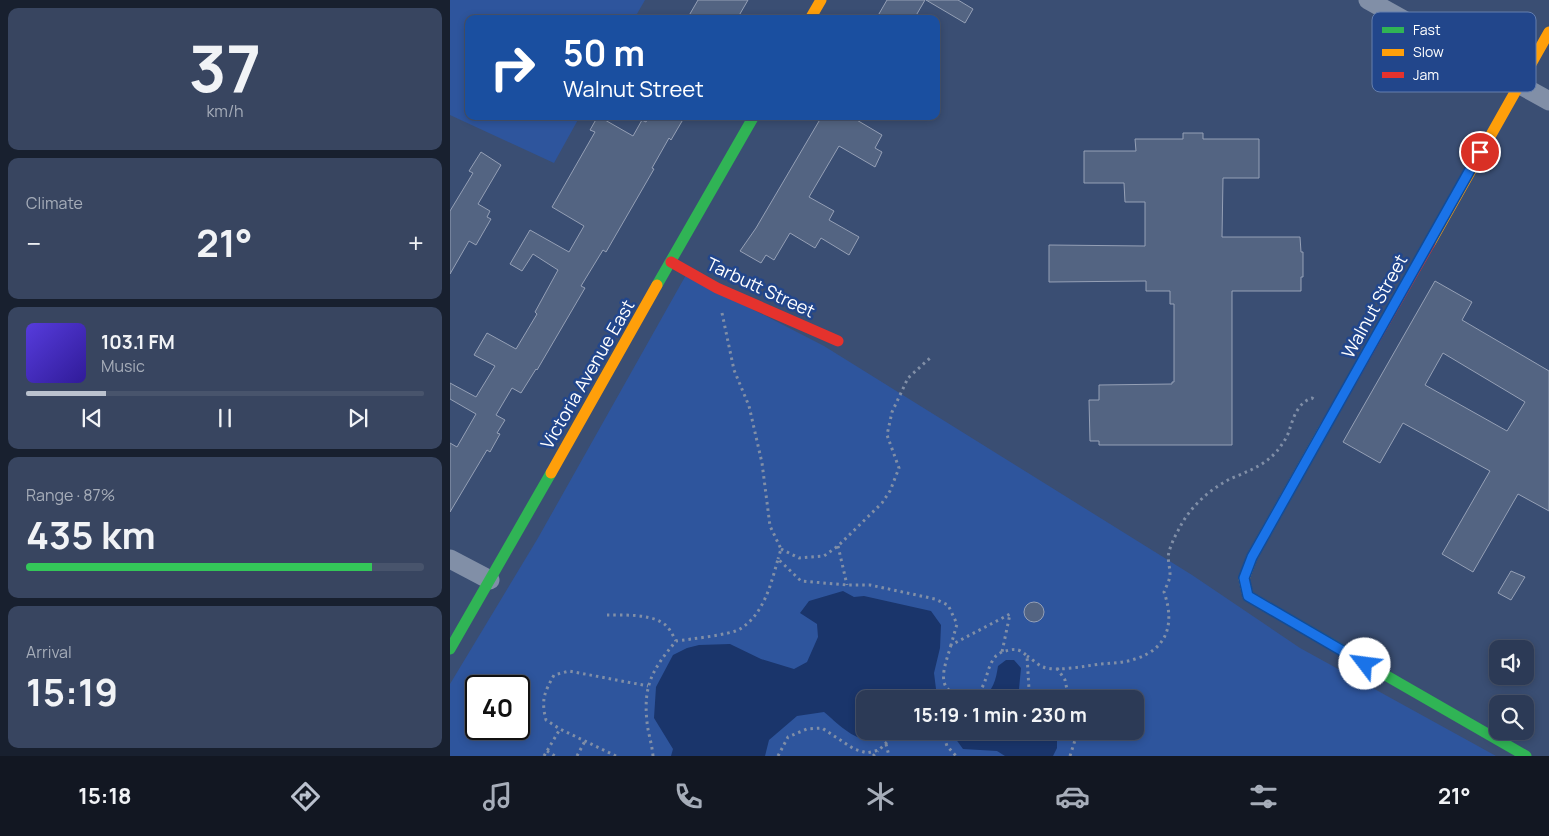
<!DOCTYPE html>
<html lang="en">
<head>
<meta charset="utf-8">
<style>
	body { margin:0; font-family:Manrope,sans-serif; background:#384560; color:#f1f3f6; height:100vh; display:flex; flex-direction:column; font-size:19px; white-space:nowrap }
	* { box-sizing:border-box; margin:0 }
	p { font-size:16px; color:#a6adb9 }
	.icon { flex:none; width:28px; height:28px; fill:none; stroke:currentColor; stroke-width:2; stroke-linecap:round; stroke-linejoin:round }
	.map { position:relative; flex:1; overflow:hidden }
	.side { display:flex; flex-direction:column; gap:8px; padding:8px; background:#18202f; width:450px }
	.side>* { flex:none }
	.guide { position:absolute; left:15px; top:15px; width:475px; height:105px; border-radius:10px; box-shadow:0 2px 8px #0003,0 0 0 1px #48546c; background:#1a4fa0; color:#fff; overflow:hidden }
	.buttons { position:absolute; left:1039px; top:640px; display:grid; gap:10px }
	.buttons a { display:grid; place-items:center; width:45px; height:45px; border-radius:10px; background:#2c3a56; box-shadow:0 2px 8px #0003,0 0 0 1px #48546c; font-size:25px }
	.speed { position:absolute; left:15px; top:675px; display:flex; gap:10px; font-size:25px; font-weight:700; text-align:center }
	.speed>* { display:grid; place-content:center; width:65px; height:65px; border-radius:50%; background:#2c3a56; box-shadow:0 2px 8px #0003,0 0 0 1px #48546c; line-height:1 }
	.speed .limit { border:2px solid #111; border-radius:8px; background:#fff; color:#111 }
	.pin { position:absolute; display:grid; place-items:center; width:42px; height:42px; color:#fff; margin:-21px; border:2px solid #fff; border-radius:50%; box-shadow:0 1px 5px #0007 }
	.me { position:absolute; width:55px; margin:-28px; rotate:300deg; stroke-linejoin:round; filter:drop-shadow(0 0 4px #0008) }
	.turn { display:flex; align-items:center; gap:18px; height:105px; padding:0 15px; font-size:22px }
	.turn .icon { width:65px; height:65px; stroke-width:2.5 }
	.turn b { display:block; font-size:35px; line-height:42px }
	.big { font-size:38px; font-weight:700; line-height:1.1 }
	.side .tile { flex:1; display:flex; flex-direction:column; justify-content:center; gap:8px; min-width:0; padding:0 18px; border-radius:10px; background:#384560 }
	.side .dial { align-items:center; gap:0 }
	.dial b { font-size:65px; line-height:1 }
	.song { display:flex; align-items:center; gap:15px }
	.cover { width:60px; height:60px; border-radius:8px; background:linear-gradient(135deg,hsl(250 70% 55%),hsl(250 70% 35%)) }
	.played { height:5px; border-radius:2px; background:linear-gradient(90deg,#bac1ce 20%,#48546c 20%) }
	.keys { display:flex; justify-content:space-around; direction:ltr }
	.heat { display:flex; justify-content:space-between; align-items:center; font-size:28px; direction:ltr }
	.charge { height:8px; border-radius:4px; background:linear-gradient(90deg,#34c759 87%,#48546c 0) }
	.trip { position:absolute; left:406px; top:690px; width:288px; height:50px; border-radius:10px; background:#2c3a56; box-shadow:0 2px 8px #0003,0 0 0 1px #48546c; font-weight:700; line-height:50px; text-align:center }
	.tabs { display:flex; height:80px; justify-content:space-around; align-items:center; background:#121722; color:#a6adb9 }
	.tabs .icon { width:35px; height:35px }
	.tabs .current { color:#bac1ce }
	.tabs b { font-size:22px; color:#f1f3f6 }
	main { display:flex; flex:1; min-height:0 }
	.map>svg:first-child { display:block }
	.green { fill:#2e559d; fill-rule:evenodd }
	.water { fill:#1a356b }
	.building { fill:#536482; stroke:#95a0b6; fill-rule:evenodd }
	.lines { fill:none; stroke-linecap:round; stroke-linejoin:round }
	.path { stroke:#818fa7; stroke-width:3; stroke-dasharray:2.5 4; stroke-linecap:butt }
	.street { stroke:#818fa7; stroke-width:19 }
	.fast { stroke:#30b455; stroke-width:11 }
	.slow { stroke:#ff9f0a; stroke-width:11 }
	.jam { stroke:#e5322d; stroke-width:11 }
	.route-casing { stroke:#114b97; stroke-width:12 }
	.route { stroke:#1a73e8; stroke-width:9 }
	.labels { text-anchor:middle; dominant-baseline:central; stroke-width:5; stroke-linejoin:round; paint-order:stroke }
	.street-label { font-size:18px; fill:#fff; stroke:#22468b }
	.key { fill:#22468b; stroke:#647eae; stroke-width:1 }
	.key-label { font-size:14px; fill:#fff }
</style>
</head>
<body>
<main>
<section class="side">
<div class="tile dial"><b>37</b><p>km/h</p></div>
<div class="tile"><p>Climate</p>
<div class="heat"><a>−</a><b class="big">21°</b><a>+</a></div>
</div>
<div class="tile">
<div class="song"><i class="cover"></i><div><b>103.1 FM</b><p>Music</p></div></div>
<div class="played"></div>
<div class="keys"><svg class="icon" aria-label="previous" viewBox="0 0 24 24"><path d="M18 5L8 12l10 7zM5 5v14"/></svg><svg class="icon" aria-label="pause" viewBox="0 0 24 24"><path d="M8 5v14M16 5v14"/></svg><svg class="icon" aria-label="next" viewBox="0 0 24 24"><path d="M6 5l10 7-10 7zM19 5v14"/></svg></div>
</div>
<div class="tile"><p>Range · 87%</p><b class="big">435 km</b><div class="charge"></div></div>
<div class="tile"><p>Arrival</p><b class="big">15:19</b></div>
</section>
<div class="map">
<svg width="1099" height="756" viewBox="0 0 1099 756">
	<rect width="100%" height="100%" fill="#3a4e73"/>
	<g class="green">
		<polygon points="0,0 195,0 184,19 19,19 19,116 130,116 104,163 0,115"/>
		<path d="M236 275 374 346 742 575 850 648 1046 756H0V684L88 538ZM26 686H69V729H26ZM415 699H685V731H415Z"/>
	</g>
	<g class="water">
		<path d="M393 591 404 597 414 596 481 611 491 625 490 648 484 673 486 689 497 699H415V731H437C415 753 392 727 374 712L347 716 319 740 315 756H221L223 749 204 718 206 687 223 655 237 648 249 645 280 644 311 659 344 669 357 662 368 637 367 624 350 613 359 601Z"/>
		<path d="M556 660H564L571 668 569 689 575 699H531C543 691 546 680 548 666Z"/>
		<polygon points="500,731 607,731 607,748 603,756 555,756 547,751 513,749"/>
	</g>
	<g class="building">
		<polygon points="248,0 298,0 287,19 237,19"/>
		<polygon points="437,0 475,0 464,19 426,19"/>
		<polygon points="476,0 508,0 523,9 515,23"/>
		<polygon points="148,116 183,136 192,120 196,122 199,116 235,116 221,140 219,138 202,168 204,169 156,252 153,250 131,286 135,288 87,370 86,369 71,393 62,388 46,415 55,420 47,433 50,434 40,452 37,450 0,512 0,443 7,447 26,414 0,399 0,383 26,397 45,366 24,355 37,333 66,349 87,314 85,312 108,270 83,254 72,271 60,264 80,230 119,252 134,226 102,207 145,132 140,130"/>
		<polygon points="372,116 400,116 432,135 425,148 432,152 425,167 389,146 359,197 384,211 379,220 409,237 399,255 371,238 365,248 340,233 324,260 316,255 311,263 290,251 306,228"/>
		<polygon points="733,133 753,133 753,139 809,139 809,178 773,178 772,237 850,237 851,252 853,252 853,277 851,277 851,291 782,291 782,445 649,445 649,441 640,441 639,400 649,400 649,385 722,384 722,382 724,382 724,304 720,304 720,291 696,291 696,281 599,282 599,245 695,246 695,202 675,202 674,183 634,183 634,151 686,151 685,139 733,139"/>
		<polygon points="31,152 51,165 28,204 40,211 37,217 41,219 26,245 19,241 0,274 0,211 23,173 19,171"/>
		<path d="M985 281 1022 302 1012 320 1099 371V511L1068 494 1023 572 992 554 1040 471 953 423 930 463 893 442ZM993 353 1075 402 1057 431 975 385Z"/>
		<polygon points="1061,571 1075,577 1061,600 1048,593"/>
		<circle cx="584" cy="612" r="10"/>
	</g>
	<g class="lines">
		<g class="path">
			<polyline points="272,313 284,370 299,406 312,463 320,526 331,549 328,559"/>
			<polyline points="388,546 397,585"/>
			<polyline points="331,549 349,558 374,556 388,546 432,503 440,491 449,468 437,435 442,412 458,378 480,358"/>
			<path d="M157 615C173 615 197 614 211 622 219 626 222 634 226 641"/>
			<path d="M501 645C498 657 487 681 499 690 505 694 511 696 518 695 538 694 534 673 543 660 545 656 548 654 552 652"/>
			<path d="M577 656C582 659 588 665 593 667 607 672 635 666 650 664 662 663 674 663 685 659 718 649 725 623 714 592 716 587 720 580 720 574 720 567 717 559 719 552 721 544 726 534 730 527 740 507 761 488 782 478 799 471 815 465 827 451 831 446 837 438 839 431 843 419 847 403 862 398L865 400"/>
			<polyline points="607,668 615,680 619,699"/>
			<polyline points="498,699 503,692"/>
			<polyline points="492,731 497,746 506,756"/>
			<polyline points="436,744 439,756"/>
			<polyline points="97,751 105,756"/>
			<polyline points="94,756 110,729"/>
			<polyline points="127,756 135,741"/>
			<path d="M166 756 110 729 96 720C91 700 94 693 104 675L119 671 198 686"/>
			<path d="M203 756C202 744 198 733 197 722 193 684 203 669 226 641 240 639 280 635 290 629 314 614 321 584 328 559L351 581 397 585H420L485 599 498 605 507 624 501 645 560 614 552 652C563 649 568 647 577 656L579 689 583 697 586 699"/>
			<polyline points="328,756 338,737 357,729 372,728 404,749 417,753 429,750 448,731"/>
			<polyline points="423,756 428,751"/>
			<polyline points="620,756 626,737 626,731"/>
		</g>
		<g class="street">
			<polyline points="918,0 1099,101"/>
			<polyline points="0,559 40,580"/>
		</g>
		<g class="fast">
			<polyline points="207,285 304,116"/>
			<polyline points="817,607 1076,756"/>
			<polyline points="0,649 101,473"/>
		</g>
		<g class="slow">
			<polyline points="360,19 371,0"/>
			<polyline points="980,243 1099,32"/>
			<polyline points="101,473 207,285"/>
			<polyline points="817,607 798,596 794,579 802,557 875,427"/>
		</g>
		<g class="jam">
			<polyline points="221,262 267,288 388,341"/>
			<polyline points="875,427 980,243"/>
		</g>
	</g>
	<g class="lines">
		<defs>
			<polyline id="route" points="915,664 798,596 794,578 802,557 1030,152"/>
		</defs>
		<use href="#route" class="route-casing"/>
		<use href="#route" class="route"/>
	</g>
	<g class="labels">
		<g class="street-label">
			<text transform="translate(311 287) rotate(25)">Tarbutt Street</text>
			<text transform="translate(924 306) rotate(-61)">Walnut Street</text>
			<text transform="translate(137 374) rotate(-60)">Victoria Avenue East</text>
		</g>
	</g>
	<rect x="922" y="12" width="164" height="80" rx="8" class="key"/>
	<rect x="932" y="27" width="22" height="6" fill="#30b455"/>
	<rect x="932" y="49" width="22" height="7" fill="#ff9f0a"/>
	<rect x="932" y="72" width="22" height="6" fill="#e5322d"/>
	<g class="key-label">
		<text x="963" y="35">Fast</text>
		<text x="963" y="57">Slow</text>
		<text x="963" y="80">Jam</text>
	</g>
</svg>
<div class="buttons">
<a><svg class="icon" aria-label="sound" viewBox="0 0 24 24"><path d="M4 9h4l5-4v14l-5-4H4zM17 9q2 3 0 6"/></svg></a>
<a><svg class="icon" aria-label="search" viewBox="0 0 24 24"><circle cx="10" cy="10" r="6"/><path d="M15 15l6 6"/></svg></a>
</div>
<div class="speed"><div class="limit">40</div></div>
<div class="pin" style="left:1030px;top:152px;background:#d93025"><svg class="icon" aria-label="arrive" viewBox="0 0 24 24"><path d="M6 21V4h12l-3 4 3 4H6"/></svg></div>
<svg class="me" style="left:915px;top:664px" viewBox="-20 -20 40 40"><circle r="19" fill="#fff"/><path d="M0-13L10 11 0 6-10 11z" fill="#1a73e8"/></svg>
<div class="trip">15:19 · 1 min · 230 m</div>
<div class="guide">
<div class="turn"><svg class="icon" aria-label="right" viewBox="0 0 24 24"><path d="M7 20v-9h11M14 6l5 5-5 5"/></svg><div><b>50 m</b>Walnut Street</div></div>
</div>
</div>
</main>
<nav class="tabs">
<b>15:18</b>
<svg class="icon current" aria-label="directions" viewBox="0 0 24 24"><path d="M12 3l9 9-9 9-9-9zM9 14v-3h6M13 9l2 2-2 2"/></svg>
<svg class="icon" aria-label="music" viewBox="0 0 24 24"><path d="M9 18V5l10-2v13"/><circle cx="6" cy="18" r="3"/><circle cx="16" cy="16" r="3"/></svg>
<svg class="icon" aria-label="phone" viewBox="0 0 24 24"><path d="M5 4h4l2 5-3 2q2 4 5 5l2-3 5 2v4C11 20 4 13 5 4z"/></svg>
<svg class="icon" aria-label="climate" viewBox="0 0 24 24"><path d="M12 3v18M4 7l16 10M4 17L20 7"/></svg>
<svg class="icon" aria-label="car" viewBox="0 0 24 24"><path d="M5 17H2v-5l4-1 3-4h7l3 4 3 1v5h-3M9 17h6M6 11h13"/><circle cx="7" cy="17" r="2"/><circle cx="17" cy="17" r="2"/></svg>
<svg class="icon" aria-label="filters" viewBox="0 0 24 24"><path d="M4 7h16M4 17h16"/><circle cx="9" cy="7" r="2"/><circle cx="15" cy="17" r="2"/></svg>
<b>21°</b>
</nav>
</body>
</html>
